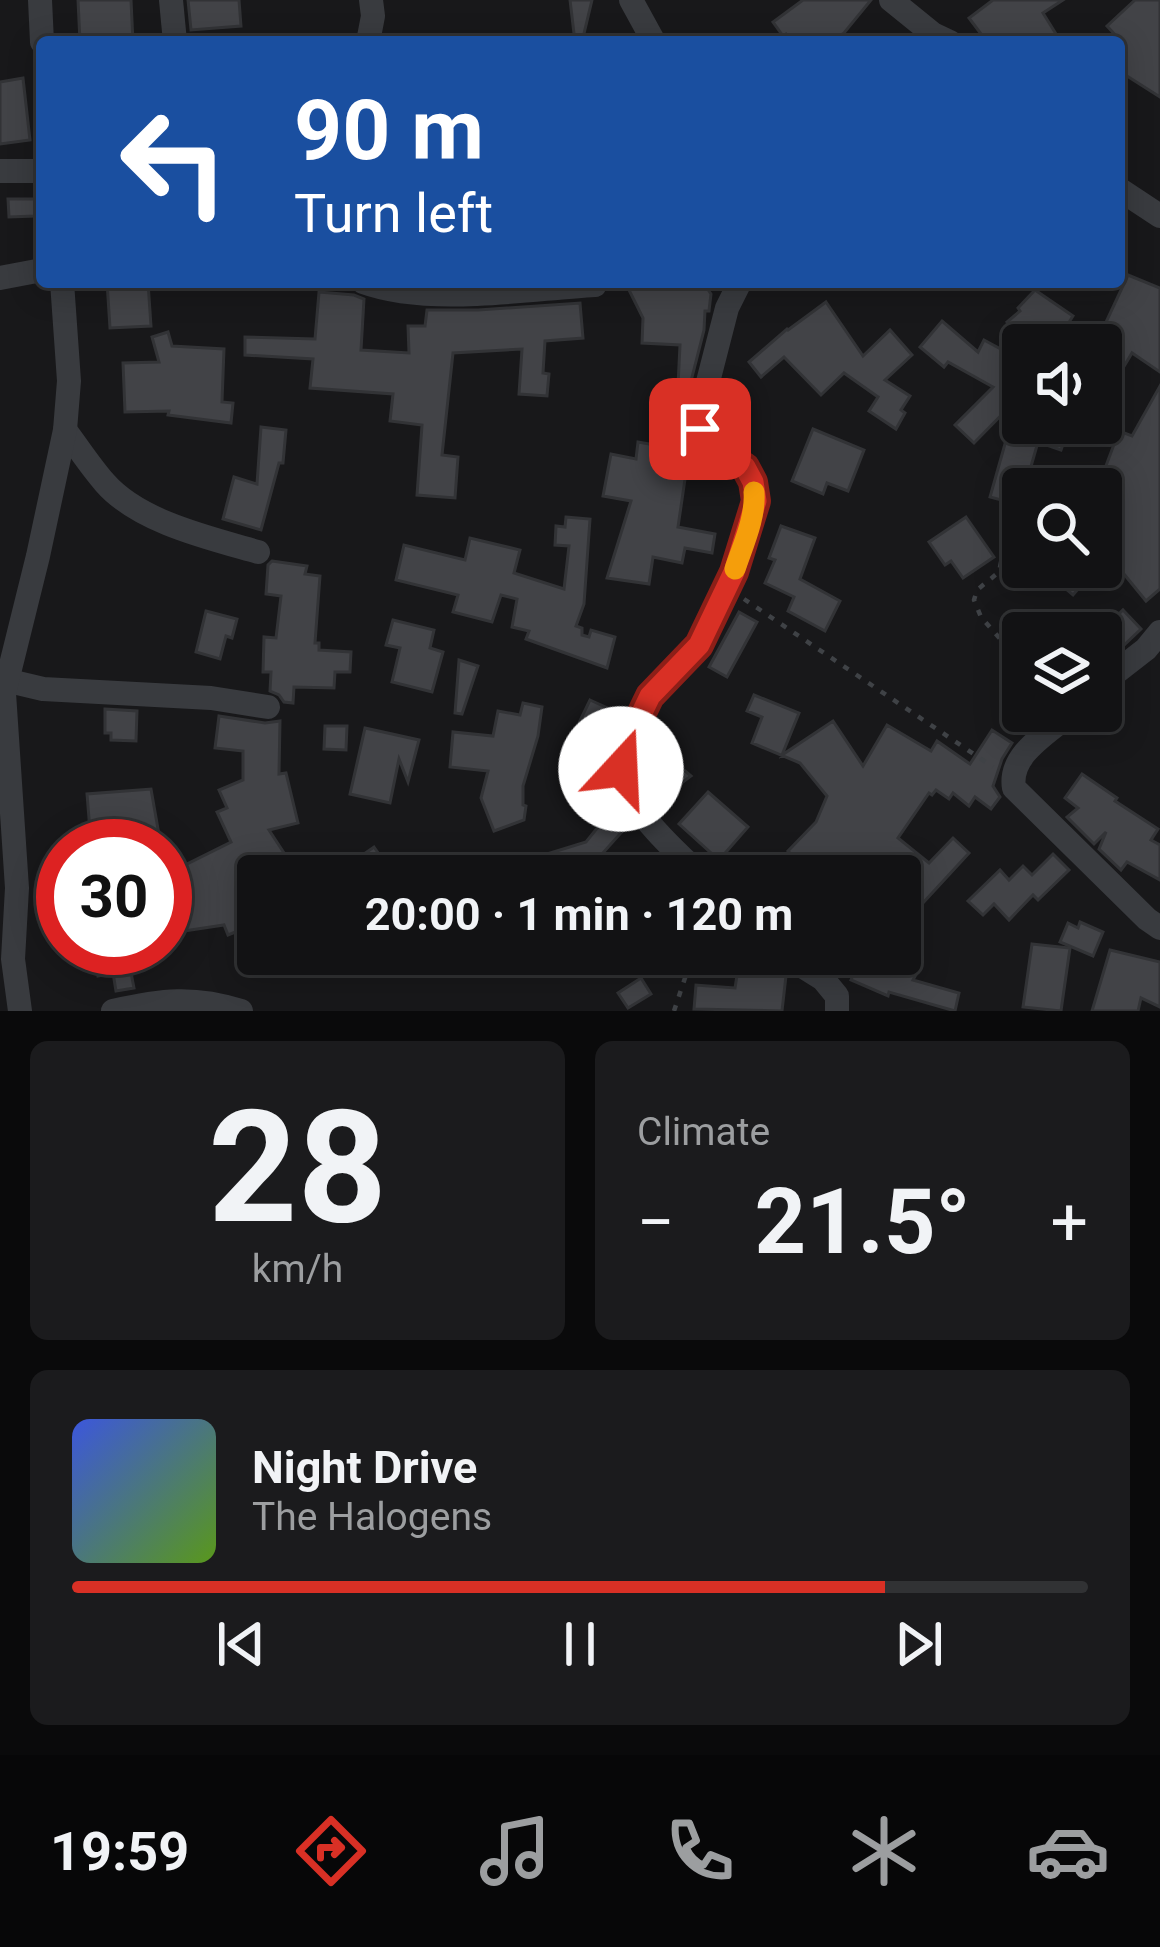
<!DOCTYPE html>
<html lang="en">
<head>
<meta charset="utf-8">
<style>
	body { margin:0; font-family:Roboto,sans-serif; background:#1b1b1d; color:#f1f3f6; height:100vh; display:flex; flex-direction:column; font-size:45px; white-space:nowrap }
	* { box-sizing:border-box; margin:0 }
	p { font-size:39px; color:#9c9ea0 }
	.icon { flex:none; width:66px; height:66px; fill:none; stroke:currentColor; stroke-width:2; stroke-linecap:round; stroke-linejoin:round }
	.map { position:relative; height:1011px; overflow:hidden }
	.side { display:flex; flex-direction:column; gap:30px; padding:30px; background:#0a0a0b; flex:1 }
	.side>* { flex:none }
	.banner { position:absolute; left:36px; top:36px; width:1089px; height:252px; border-radius:12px; box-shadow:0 6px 30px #0003,0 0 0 3px #313234; background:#1a4fa0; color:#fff; overflow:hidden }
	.fabs { position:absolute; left:1002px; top:324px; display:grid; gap:24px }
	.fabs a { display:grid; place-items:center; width:120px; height:120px; border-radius:12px; background:#121214; box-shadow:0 6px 30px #0003,0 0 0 3px #313234; font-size:60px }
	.speed { position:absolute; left:36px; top:819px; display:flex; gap:24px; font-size:60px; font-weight:700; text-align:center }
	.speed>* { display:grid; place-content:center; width:156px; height:156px; border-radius:50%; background:#121214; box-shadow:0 6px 30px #0003,0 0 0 3px #313234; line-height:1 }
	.speed .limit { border:18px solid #d22; background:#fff; color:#111 }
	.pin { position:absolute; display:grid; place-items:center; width:102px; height:102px; color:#fff; margin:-51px; border-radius:24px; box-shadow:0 6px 18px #0006 }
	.me { position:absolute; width:132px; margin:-66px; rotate:20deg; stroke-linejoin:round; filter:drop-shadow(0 0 9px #0008) }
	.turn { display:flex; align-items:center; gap:42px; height:252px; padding:0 60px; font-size:54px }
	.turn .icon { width:156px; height:156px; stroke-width:2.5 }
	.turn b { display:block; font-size:84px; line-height:102px }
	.big { font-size:90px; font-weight:700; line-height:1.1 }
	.side .tile { flex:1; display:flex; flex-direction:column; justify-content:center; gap:18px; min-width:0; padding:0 42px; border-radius:18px; background:#1b1b1d }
	.side .dial { align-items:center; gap:0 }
	.dial b { font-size:156px; line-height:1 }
	.song { display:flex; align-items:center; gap:36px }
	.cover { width:144px; height:144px; border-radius:18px; background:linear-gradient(135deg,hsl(230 70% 55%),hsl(90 70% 35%)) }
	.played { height:12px; border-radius:6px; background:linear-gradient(90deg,#d93025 80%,#313234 80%) }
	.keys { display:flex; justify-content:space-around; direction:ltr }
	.heat { display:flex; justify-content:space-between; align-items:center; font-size:66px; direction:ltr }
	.side .tiles { flex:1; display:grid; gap:30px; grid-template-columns:1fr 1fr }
	.tile:last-child { grid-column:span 2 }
	.trip { position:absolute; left:237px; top:855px; width:684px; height:120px; border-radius:12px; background:#121214; box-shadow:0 6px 30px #0003,0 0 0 3px #313234; font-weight:700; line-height:120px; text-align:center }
	.dock { display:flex; height:192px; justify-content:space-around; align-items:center; background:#070708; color:#9c9ea0 }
	.dock .icon { width:84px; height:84px }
	.dock .selected { color:#d93025 }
	.dock b { font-size:54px; color:#f1f3f6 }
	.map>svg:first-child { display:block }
	.building { fill:#424347; stroke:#323336; stroke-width:3 }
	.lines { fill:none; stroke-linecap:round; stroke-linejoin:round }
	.path { stroke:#3f4246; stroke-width:4.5; stroke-dasharray:6 9; stroke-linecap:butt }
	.street { stroke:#393b3f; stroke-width:24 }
	.route-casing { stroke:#8d1f18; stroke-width:30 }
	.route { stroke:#d93025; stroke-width:21 }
	.slow { stroke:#f59e0b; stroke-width:21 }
</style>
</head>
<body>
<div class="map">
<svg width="1160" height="1011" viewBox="0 0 1160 1011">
	<rect width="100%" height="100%" fill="#18181a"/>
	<g class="building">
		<polygon points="78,0 131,0 133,42 80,42"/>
		<polygon points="188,0 239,0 241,26 191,30"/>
		<polygon points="570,0 592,0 582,42 575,42"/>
		<polygon points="803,0 871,0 844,33 832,42 792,42 786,34 783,36 773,22"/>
		<polygon points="993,0 1063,0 1043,13 1061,42 987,42 969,18"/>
		<polygon points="1135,0 1160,0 1160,97 1119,71 1119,39 1107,26"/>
		<polygon points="23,78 30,140 0,144 0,82"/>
		<polygon points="8,199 36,199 36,216 9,217"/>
		<polygon points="1128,275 1160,288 1160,372 1132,353 1101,405 1103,337 1100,335"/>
		<polygon points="107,282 148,282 151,326 110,328"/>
		<polygon points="625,282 703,282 711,294 709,311 705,311 704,330 690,385 678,385 680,345 642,343 643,318"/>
		<polygon points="1035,290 1073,316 1066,327 1044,345 1025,345 1007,322 1020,311 1018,308"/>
		<polygon points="319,292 354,295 364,299 361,350 409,353 408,326 425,326 427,310 478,310 580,303 583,338 545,341 543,373 549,374 547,396 519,394 522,349 453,353 442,455 458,457 455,498 417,495 422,425 390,421 393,394 310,388 313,359 245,355 245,337 315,339"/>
		<polygon points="826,302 863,356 890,330 912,355 885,380 910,396 901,410 905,413 896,429 869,411 878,397 844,373 821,395 784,357 761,377 749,362 787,329 788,330"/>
		<polygon points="942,321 978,352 984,340 1010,354 1001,371 1023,383 1023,393 974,443 955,425 993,387 948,362 944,367 920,347"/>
		<polygon points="168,332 172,346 224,349 222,402 233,403 231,423 168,415 169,411 125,412 123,363 159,362 152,337"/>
		<polygon points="1160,386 1160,589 1146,601 1101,546 1101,479 1119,431 1132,436"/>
		<polygon points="1014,412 1023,415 1023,423 1047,423 1068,430 1061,450 1038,442 1020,505 990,497"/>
		<polygon points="660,413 684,416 690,445 678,527 715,534 712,553 685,548 682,563 653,557 649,584 607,578 631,501 603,496 611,454 636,459 638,442 655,445"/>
		<polygon points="261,427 286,430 283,463 279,463 261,530 223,519 234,477 257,484"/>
		<polygon points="813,429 864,450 848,491 827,483 823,494 792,481"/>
		<polygon points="566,517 590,519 584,604 576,626 582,628 582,635 589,637 591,630 615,637 607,668 526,639 529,631 512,627 517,599 501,595 492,622 453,612 458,595 396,580 404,545 465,560 470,538 520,550 514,573 564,589 569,546 555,545 556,526 565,527"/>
		<polygon points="966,517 994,557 963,578 951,561 945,565 929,542"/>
		<polygon points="781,526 815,538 800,579 840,601 825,631 788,611 794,597 765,583 775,560 769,558"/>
		<polygon points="272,561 307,566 305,574 320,576 315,643 319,643 319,650 351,652 350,672 335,672 334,688 294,687 293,703 284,702 279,695 270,691 271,672 263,672 264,637 276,638 281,596 266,594 268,565"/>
		<polygon points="1040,567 1097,567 1073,595"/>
		<polygon points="1123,610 1141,629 1122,647 1118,642 1110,649 1099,633"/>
		<polygon points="206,611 237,619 232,638 226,636 220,659 196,652"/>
		<polygon points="739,612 757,622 727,677 709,667"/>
		<polygon points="393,620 434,630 430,648 443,652 432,692 392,682 400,648 386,645"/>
		<polygon points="459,660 478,666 462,714 455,713"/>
		<polygon points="754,695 799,713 782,755 833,721 863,766 887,725 931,751 937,741 970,764 992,730 1012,743 1002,759 993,786 1000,797 991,809 975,797 969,806 953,793 949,799 936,790 932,795 929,793 898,838 929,863 953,838 969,853 922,904 900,888 900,876 812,876 788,851 816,822 827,796 800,763 752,743 762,717 747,711"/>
		<polygon points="590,700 623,715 608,743 605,761 588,753 594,739 575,731"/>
		<polygon points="523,703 542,707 538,736 523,786 523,805 526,806 524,820 494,831 481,798 488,771 450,767 453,732 493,736 498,711 520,715"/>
		<polygon points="105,709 137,711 136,741 111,740 111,733 105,733"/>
		<polygon points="219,716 265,723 280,721 279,774 286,773 298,823 269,830 290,862 268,876 258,876 258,882 245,891 258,923 228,935 224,925 184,931 182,913 165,922 165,875 231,842 217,812 227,808 219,790 243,780 243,751 215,748"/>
		<polygon points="325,726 347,726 346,750 324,749"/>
		<polygon points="365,728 419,740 408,782 399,759 390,803 350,794"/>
		<polygon points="648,739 691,776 659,800 638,770 638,758"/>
		<polygon points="1082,774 1117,798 1115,801 1158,829 1151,840 1160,845 1160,880 1127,862 1121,870 1099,849 1106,832 1094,844 1067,817 1078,808 1065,798"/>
		<polygon points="151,789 161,846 98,846 96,830 90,831 87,794"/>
		<polygon points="708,792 748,827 719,860 679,824"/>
		<polygon points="611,811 620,819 624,817 629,824 592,865 597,876 541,876 534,858 586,842"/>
		<polygon points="374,847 390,870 381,876 332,876"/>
		<polygon points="1053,854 1069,870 1038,900 1033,895 1009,920 994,904 983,915 968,901 1000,870 1009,880 1023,866 1032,875"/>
		<polygon points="1080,922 1103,932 1093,956 1060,942 1068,923 1078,928"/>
		<polygon points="1032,944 1070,948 1061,1011 1023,1007"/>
		<polygon points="1110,950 1160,962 1160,1007 1141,998 1138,1011 1092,1011"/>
		<polygon points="127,952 134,988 116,991 113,973 98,976 96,958"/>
		<polygon points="862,954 909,954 921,965 913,980 959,993 955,1011 889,992 888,996 851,980"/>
		<polygon points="738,969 786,976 782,1011 694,1009 696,985 735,988"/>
		<polygon points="641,978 651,994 628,1008 618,993"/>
	</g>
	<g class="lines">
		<g class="path">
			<polyline points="1023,550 1003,552 999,572 977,590 974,600 981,617 1023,665"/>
			<polyline points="744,599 993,767"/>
			<polyline points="674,1011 687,972 704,954"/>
		</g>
		<g class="street">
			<polyline points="40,0 42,42"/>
			<polyline points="171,0 175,42"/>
			<polyline points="631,0 654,42"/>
			<polyline points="891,0 933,34 950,42"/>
			<polyline points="368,42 373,16 371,0"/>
			<polyline points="0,171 42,171"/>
			<polyline points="1119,189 1160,216"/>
			<polyline points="0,278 42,270"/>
			<path d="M363 282C429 306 525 289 595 285"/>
			<path d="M65 430C78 447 90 466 105 483 139 522 209 538 258 552"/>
			<polyline points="5,680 43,689 211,698 268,707"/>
			<polyline points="1101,684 1146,649 1160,632"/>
			<path d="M1073 711C1051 732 1008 753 1014 788L1147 919 1160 928"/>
			<path d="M702 876C676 852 613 797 621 757 623 746 632 734 637 724 642 713 646 701 654 691 668 675 687 662 699 645 715 622 732 578 741 552 746 535 755 516 755 498 755 443 699 472 700 413L727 308 740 282"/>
			<polyline points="783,954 823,979 837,996 837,1011"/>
			<polyline points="20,1011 13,959 17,888 4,693 38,556 65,430 69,381 62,282"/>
			<path d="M113 1011C161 1000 194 996 241 1011"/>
		</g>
	</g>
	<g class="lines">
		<defs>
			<polyline id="route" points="621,769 621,756 650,696 699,645 734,572 756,501 753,482 745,467 709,447 700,429"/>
		</defs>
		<use href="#route" class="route-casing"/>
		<use href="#route" class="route"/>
		<path class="slow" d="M735 569C743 545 756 517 754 492"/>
	</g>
</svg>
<div class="fabs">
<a><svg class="icon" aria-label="sound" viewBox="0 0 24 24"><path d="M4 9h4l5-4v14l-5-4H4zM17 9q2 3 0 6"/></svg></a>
<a><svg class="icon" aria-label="search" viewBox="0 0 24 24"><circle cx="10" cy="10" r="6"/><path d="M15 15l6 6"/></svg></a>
<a><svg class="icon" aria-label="layers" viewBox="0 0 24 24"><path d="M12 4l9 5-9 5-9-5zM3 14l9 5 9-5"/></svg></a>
</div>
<div class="speed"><div class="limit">30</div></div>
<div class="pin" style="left:700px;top:429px;background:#d93025"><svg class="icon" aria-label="arrive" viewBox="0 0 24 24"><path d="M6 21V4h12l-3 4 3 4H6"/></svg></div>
<svg class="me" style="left:621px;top:769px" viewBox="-20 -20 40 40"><circle r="19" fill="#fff"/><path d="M0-13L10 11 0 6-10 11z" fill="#d93025"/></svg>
<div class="trip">20:00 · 1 min · 120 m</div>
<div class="banner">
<div class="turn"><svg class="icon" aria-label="left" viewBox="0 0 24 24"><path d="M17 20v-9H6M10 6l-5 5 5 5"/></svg><div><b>90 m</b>Turn left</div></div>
</div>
</div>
<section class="side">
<div class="tiles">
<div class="tile dial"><b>28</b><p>km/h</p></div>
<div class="tile"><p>Climate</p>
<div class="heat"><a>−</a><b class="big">21.5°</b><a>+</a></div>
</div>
<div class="tile">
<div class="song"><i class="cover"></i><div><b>Night Drive</b><p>The Halogens</p></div></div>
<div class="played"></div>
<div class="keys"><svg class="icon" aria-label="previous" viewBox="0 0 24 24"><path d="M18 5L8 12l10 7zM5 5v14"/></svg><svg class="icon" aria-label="pause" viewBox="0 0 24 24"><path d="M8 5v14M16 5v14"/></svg><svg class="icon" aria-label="next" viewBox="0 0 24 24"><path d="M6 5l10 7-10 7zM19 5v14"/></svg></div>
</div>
</div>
</section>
<nav class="dock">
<b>19:59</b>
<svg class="icon selected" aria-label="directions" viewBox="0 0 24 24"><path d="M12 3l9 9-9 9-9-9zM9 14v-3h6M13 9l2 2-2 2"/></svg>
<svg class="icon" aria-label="music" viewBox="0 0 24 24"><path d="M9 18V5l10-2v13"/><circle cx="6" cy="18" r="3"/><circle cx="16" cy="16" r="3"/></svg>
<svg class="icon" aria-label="phone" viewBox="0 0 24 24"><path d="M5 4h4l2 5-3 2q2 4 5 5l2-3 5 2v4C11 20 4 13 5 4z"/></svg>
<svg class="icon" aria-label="climate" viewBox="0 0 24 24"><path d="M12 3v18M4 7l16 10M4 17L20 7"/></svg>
<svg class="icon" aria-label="car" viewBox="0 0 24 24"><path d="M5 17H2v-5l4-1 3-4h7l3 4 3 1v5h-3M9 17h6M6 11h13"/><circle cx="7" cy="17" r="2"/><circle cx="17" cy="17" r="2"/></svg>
</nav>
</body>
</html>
